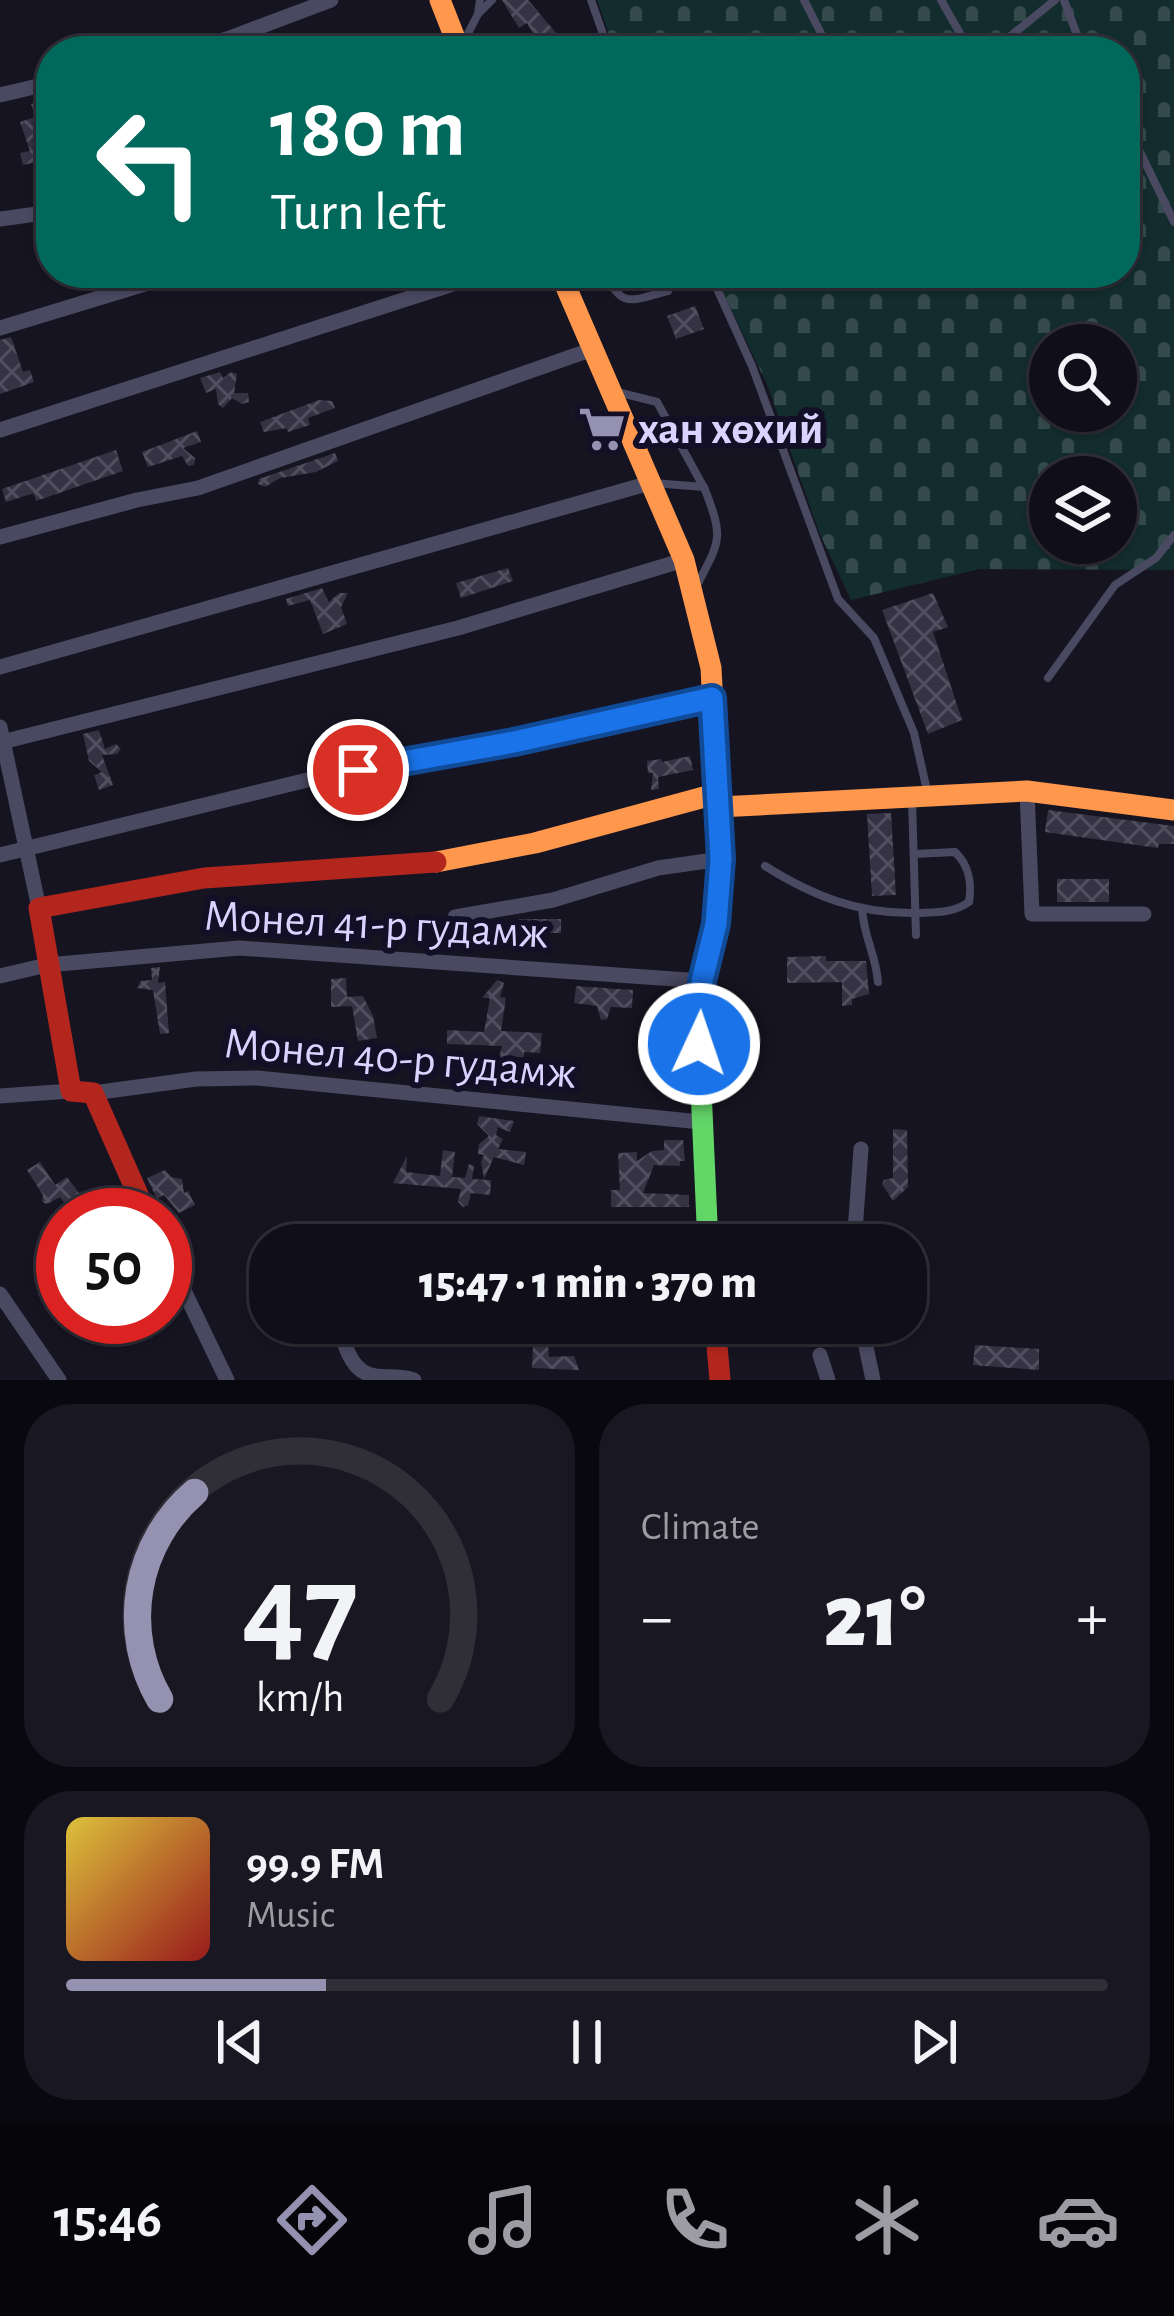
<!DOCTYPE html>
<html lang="en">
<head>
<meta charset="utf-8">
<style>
	body { margin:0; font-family:"Alegreya Sans",sans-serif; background:#191822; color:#f1f3f6; height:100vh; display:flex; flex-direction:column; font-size:45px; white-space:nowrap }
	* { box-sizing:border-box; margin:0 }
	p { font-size:39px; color:#9c9ca2 }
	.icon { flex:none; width:66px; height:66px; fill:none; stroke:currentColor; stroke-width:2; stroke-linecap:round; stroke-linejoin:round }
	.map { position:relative; height:1380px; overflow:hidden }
	.side { display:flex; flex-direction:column; gap:24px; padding:24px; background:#09080e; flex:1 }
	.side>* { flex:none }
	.hud { position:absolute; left:36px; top:36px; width:1104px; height:252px; border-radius:48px; box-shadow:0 3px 9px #0004,0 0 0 3px #302f38; background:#00695c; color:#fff; overflow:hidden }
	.controls { position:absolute; left:1029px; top:324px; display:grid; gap:24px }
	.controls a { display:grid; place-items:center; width:108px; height:108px; border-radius:50%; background:#100f19; box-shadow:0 3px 9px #0004,0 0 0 3px #302f38; font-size:60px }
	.speed { position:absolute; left:36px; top:1188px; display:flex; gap:24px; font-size:60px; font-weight:700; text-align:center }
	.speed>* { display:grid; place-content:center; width:156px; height:156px; border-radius:50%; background:#100f19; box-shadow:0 3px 9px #0004,0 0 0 3px #302f38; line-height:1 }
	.speed .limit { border:18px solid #d22; background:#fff; color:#111 }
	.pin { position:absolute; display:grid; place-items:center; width:102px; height:102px; color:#fff; margin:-51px; border:6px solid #fff; border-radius:50%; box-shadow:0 3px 12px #0007 }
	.me { position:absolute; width:132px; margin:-66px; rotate:3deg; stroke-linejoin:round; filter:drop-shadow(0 0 9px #0008) }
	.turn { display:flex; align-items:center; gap:42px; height:252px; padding:0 36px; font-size:54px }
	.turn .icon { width:156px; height:156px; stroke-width:2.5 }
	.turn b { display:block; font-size:84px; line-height:102px }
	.big { font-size:90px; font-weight:800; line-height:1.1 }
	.side .card { flex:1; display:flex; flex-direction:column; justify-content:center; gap:18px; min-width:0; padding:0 42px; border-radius:48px; background:#191822 }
	.side .dial { align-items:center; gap:0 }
	.dial svg { height:312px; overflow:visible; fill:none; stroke:#302f38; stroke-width:7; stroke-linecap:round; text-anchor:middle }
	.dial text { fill:#f1f3f6; stroke:none }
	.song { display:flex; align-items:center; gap:36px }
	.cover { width:144px; height:144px; border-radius:18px; background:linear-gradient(135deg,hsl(50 70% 55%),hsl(0 70% 35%)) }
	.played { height:12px; border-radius:6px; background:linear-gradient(90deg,#9591b1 25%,#302f38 25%) }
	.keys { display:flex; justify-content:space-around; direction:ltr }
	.heat { display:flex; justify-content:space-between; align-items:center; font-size:66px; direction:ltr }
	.side .tiles { flex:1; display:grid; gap:24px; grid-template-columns:1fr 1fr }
	.card:last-child { grid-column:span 2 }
	.trip { position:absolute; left:249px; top:1224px; width:678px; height:120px; border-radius:48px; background:#100f19; box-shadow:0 3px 9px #0004,0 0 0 3px #302f38; font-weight:800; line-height:120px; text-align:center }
	.dock { display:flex; height:192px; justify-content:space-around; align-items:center; background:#06060a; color:#9c9ca2 }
	.dock .icon { width:84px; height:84px }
	.dock .active { color:#9591b1 }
	.dock b { font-size:54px; color:#f1f3f6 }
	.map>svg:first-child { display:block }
	.cemetery { fill:url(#cemetery-stones); fill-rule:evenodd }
	.building { fill:url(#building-cross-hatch) }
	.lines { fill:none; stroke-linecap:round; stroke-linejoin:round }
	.lane { stroke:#4a4962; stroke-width:8 }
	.street { stroke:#4a4962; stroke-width:15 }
	.fast { stroke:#63d668; stroke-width:21 }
	.slow { stroke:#ff974d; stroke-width:21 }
	.jam { stroke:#b3261e; stroke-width:21 }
	.route-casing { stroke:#114b97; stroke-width:30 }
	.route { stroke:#1a73e8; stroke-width:21 }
	.labels { text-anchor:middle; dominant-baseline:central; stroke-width:12; stroke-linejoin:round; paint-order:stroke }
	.poi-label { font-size:45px; font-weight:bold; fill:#d9d4ff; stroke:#130f26; text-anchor:start }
	.street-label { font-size:45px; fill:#d9d4ff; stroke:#130f26 }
</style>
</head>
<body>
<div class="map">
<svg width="1174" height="1380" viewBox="0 0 1174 1380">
	<defs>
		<pattern id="cemetery-stones" width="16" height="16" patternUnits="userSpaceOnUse" patternTransform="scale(3)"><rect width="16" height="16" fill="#132c2d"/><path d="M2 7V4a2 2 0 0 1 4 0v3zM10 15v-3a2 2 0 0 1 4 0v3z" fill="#354a4c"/></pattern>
		<pattern id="building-cross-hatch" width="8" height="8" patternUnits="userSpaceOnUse" patternTransform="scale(3)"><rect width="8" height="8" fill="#343243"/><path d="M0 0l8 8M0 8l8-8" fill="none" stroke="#514f5f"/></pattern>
	</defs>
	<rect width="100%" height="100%" fill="#161421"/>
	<path class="cemetery" d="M597 0H1174V570L980 569 851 600 819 532 768 387 714 273H1125V51H615ZM1050 345H1116V411H1050ZM1050 477H1116V543H1050Z"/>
	<g class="building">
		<polygon points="502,0 528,0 557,34 539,44 527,23 519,28"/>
		<polygon points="48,99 51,116 44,118 46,125 36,127 43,149 51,147 51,159 23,165 20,153 30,151 20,122 35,117 31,104"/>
		<polygon points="695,306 704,329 676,339 667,316"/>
		<polygon points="11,337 23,372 30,370 34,382 0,394 0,340"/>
		<polygon points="220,372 223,378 231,372 237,374 234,393 248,393 249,402 242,404 232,398 223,408 218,404 216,389 206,393 200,378"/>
		<polygon points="319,400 332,401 335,408 308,418 310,425 288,432 287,428 264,432 260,422"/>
		<polygon points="197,431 201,442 183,448 195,458 194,465 188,466 182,456 148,467 142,452"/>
		<polygon points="116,450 123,471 36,501 34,493 6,502 2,489"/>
		<polygon points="335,453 338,461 316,472 280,478 265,487 258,484 259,479"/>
		<polygon points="508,568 513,581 461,598 456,583"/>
		<polygon points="322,588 329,602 339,593 348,593 341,607 347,624 323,634 310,600 288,606 286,599"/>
		<polygon points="933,593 948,627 933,632 962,720 928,734 882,610"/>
		<polygon points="99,730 105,749 116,744 121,749 117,754 102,755 113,785 99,790 94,775 102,772 89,761 83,734"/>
		<polygon points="690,756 693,770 658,777 659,789 651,790 653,773 648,773 647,761 661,759 662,762"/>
		<polygon points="1048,810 1174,826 1174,844 1159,844 1158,848 1045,832"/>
		<polygon points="891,813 896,895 872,896 867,814"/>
		<rect x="1057" y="879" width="52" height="23"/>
		<polygon points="519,919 561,919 561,933 508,933 505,943 500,945 489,937 502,922 519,924"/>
		<polygon points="826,956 826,961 866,961 869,994 852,999 852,1005 842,1006 842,982 787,983 787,957"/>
		<polygon points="160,967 158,983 165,982 169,1033 160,1034 153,990 137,988 141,981 152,980 151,968"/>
		<polygon points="346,978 347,997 363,996 373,1016 377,1038 358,1041 352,1006 331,1007 331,979"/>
		<polygon points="497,980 504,983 500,997 506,998 501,1031 542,1033 540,1053 524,1052 524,1057 511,1057 504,1062 499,1058 502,1046 447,1044 447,1030 484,1032 490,998 482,998"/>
		<polygon points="576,986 633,990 632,1008 611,1007 607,1019 601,1020 597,1006 574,1003"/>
		<polygon points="479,1116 514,1121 510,1132 498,1127 496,1135 503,1139 498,1149 526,1152 524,1165 494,1157 484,1179 481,1162 484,1155 478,1154 479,1144 489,1136 477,1124"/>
		<polygon points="893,1129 907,1130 908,1187 893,1201 882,1184 884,1180 893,1178"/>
		<polygon points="664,1140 683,1140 685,1161 680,1161 680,1166 654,1165 643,1193 689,1195 689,1207 611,1207 611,1190 620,1190 618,1153 637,1152 637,1161 652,1151 664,1150"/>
		<polygon points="443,1150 455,1152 452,1177 465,1178 469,1164 474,1166 472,1179 491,1180 490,1195 471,1193 468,1205 463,1207 458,1202 461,1189 393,1183 407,1156 406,1172 440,1176"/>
		<polygon points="40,1162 55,1185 67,1177 96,1215 73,1215 60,1197 47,1204 42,1202 43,1195 27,1170"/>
		<polygon points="165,1170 171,1177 182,1179 184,1193 188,1191 195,1205 179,1213 164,1195 157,1199 147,1178"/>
		<polygon points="534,1323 547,1323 549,1357 574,1356 579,1370 532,1368"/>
		<polygon points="975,1345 1039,1349 1039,1370 973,1365"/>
	</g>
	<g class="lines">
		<g class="lane">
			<polyline points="591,0 609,51"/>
			<polyline points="804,0 830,51"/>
			<polyline points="941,0 970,51"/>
			<polyline points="1064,0 1083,51"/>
			<polyline points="478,14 492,0"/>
			<polyline points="463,43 478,14 480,0"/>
			<polyline points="992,51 1055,0"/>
			<polyline points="1125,121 1174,222"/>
			<path d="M604 273C624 310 630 300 668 291"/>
			<polyline points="710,273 752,366 838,599 874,638 914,733 928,795"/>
			<polyline points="613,391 657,402 703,486"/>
			<path d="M653 483 704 487C724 539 721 539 696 587"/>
			<polyline points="1048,678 1115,585 1156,558 1174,535"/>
			<polyline points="912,799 916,935"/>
			<path d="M765 866C813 896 858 914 915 913 936 912 951 914 969 902 972 884 969 865 955 852L914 854"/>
			<path d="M862 909C864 938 876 955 878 982"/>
		</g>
		<g class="street">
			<polyline points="182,51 227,39 331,0"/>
			<polyline points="0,95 51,83"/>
			<polyline points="0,219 51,212"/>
			<polyline points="0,328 181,273"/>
			<polyline points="0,430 487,273"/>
			<polyline points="0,537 137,500 198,488 593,349"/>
			<polyline points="0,667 650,483"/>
			<polyline points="0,727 39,908"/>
			<polyline points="6,741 458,628 684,560"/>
			<polyline points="1027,791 1032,914 1144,914"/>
			<polyline points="0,855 332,774 514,742 712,698"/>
			<polyline points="455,917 553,900 658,868 721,859"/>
			<polyline points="0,976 47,965 239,948 702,981"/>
			<polyline points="93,1093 196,1079 257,1078 701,1122"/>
			<polyline points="0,1096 71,1091"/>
			<polyline points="854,1245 861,1149"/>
			<polyline points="165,1251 227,1380"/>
			<polyline points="0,1294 59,1380"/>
			<path d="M337 1323C345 1344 350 1372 375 1376 389 1378 399 1375 414 1380"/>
			<polyline points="861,1323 873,1380"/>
			<polyline points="820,1355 828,1380"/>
		</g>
		<polyline class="fast" points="703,977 699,1044 708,1245"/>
		<g class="slow">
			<polyline points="440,0 460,51"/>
			<polyline points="560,273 684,560 711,668 721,859 715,924 703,977"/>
			<polyline points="719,807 1027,791 1174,810"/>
			<polyline points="436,862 535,843 719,793"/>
		</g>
		<g class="jam">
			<polyline points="147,1215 93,1093 71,1091 39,908 204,878 436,862"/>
			<polyline points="715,1323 720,1380"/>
		</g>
	</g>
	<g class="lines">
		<defs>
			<polyline id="route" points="358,770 514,742 712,698 721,859 716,924 702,981 699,1044"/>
		</defs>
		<use href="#route" class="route-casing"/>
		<use href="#route" class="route"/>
	</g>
	<defs>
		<symbol id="supermarket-bare" viewBox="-9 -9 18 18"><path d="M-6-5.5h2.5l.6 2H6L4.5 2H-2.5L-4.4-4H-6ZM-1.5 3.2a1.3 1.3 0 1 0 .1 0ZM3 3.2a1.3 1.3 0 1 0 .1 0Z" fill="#9591b1" stroke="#130f26" stroke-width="2.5" paint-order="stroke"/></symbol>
	</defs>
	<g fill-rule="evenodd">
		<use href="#supermarket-bare" x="569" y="396" width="66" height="66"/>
	</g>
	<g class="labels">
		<g class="poi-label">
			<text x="638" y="429">хан хөхий</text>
		</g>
		<g class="street-label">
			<text transform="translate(376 925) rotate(3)">Монел 41-р гудамж</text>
			<text transform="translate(400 1059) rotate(5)">Монел 40-р гудамж</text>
		</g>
	</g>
</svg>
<div class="controls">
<a><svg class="icon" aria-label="search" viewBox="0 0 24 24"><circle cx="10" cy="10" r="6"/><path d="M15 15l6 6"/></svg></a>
<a><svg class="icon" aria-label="layers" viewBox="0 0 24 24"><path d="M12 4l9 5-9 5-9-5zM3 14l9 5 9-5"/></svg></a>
</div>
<div class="speed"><div class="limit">50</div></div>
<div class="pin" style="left:358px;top:770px;background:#d93025"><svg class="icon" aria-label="arrive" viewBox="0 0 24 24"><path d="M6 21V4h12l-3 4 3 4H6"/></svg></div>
<svg class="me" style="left:699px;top:1044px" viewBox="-20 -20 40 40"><circle r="17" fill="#1a73e8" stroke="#fff" stroke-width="3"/><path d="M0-11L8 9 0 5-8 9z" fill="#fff"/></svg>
<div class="trip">15:47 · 1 min · 370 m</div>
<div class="hud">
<div class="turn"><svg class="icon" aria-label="left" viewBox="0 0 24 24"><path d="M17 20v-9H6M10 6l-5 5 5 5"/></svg><div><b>180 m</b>Turn left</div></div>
</div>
</div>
<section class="side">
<div class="tiles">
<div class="card dial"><svg viewBox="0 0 100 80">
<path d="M14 69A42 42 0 1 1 86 69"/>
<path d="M14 69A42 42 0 0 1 23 16" stroke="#9591b1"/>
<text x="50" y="56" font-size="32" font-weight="700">47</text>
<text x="50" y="72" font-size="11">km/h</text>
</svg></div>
<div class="card"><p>Climate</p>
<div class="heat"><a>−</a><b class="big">21°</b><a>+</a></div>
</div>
<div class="card">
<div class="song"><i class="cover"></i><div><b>99.9 FM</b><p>Music</p></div></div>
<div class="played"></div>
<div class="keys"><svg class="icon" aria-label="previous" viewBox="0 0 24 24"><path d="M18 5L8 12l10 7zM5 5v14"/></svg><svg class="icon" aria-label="pause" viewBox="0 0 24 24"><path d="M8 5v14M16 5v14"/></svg><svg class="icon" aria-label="next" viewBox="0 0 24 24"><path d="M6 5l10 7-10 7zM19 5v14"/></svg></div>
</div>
</div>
</section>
<nav class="dock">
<b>15:46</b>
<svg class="icon active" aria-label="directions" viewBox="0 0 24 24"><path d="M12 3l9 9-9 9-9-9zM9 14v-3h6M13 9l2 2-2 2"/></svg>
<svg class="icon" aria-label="music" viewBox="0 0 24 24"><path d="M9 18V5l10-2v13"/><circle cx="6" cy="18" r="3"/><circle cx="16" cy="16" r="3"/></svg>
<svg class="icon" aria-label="phone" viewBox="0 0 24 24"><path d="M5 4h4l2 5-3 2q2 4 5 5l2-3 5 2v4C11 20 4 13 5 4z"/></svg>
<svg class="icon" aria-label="climate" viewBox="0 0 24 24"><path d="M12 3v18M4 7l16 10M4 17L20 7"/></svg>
<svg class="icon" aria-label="car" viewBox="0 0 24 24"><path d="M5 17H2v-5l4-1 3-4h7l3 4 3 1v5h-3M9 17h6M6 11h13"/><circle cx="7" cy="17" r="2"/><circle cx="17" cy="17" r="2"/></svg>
</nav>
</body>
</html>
